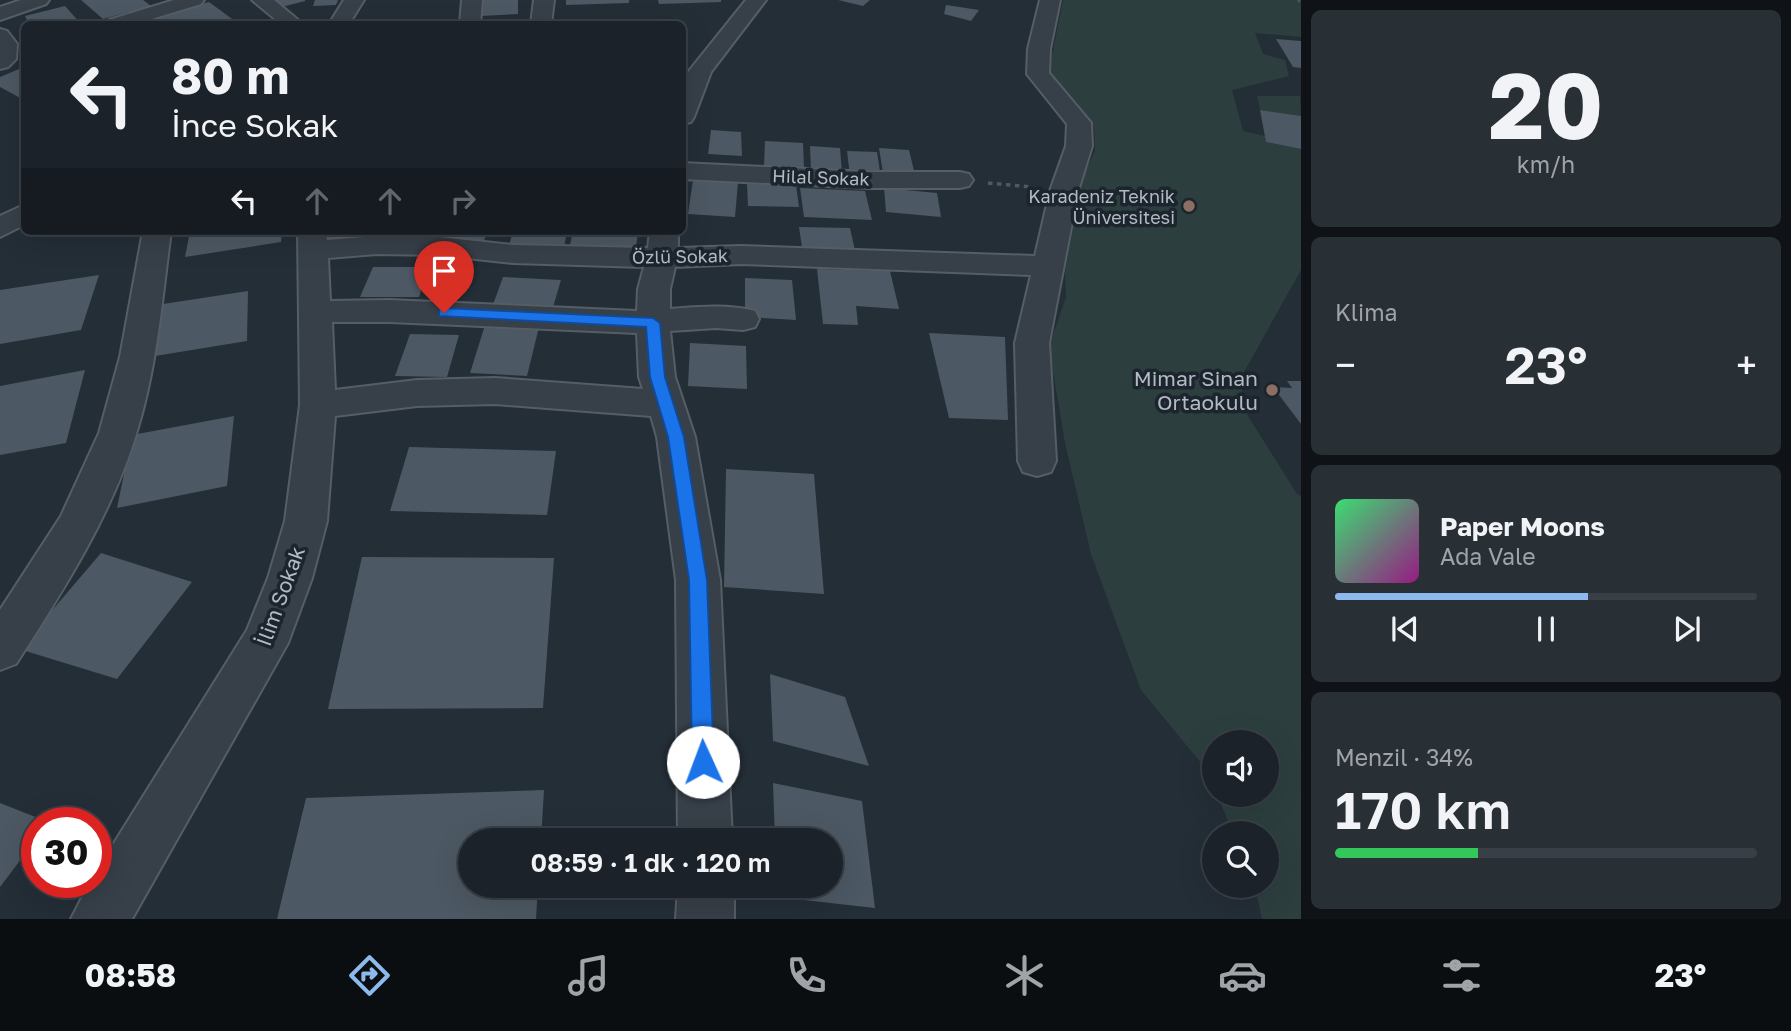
<!DOCTYPE html>
<html lang="tr">
<head>
<meta charset="utf-8">
<style>
	body { margin:0; font-family:"Golos Text",sans-serif; background:#282f35; color:#f1f3f6; height:100vh; display:flex; flex-direction:column; font-size:26px; white-space:nowrap }
	* { box-sizing:border-box; margin:0 }
	p { font-size:23px; color:#a0a4a8 }
	.icon { flex:none; width:38px; height:38px; fill:none; stroke:currentColor; stroke-width:2; stroke-linecap:round; stroke-linejoin:round }
	.map { position:relative; flex:1; overflow:hidden }
	.side { display:flex; flex-direction:column; gap:10px; padding:10px; background:#0f1317; width:490px }
	.side>* { flex:none }
	.guide { position:absolute; left:21px; top:21px; width:665px; height:214px; border-radius:10px; box-shadow:0 7px 28px #0002,0 0 0 2px #393f46; background:#1b2229; color:#f1f3f6; overflow:hidden }
	.fabs { position:absolute; left:1202px; top:730px; display:grid; gap:14px }
	.fabs a { display:grid; place-items:center; width:77px; height:77px; border-radius:50%; background:#1b2229; box-shadow:0 7px 28px #0002,0 0 0 2px #393f46; font-size:35px }
	.speed { position:absolute; left:21px; top:807px; display:flex; gap:14px; font-size:35px; font-weight:700; text-align:center }
	.speed>* { display:grid; place-content:center; width:91px; height:91px; border-radius:50%; background:#1b2229; box-shadow:0 7px 28px #0002,0 0 0 2px #393f46; line-height:1 }
	.speed .limit { border:10px solid #d22; background:#fff; color:#111 }
	.pin { position:absolute; display:grid; place-items:center; width:60px; height:60px; color:#fff; margin:-72px -30px; border-radius:50% 50% 50% 0; rotate:-45deg; box-shadow:0 0 7px #0007 }
	.pin .icon { rotate:45deg }
	.me { position:absolute; width:77px; margin:-38px; rotate:358deg; stroke-linejoin:round; filter:drop-shadow(0 0 5px #0008) }
	.turn { display:flex; align-items:center; gap:24px; height:147px; padding:0 35px; font-size:32px }
	.turn .icon { width:91px; height:91px; stroke-width:2.5 }
	.turn b { display:block; font-size:49px; line-height:60px }
	.lanes { display:flex; align-items:center; height:66px; padding:0 35px; background:#0003; justify-content:center; gap:35px; direction:ltr }
	.lanes .off { opacity:.35 }
	.big { font-size:52px; font-weight:600; line-height:1.1 }
	.side .tile { flex:1; display:flex; flex-direction:column; justify-content:center; gap:10px; min-width:0; padding:0 24px; border-radius:10px; background:#282f35 }
	.side .dial { align-items:center; gap:0 }
	.dial b { font-size:91px; line-height:1 }
	.song { display:flex; align-items:center; gap:21px }
	.cover { width:84px; height:84px; border-radius:10px; background:linear-gradient(135deg,hsl(140 70% 55%),hsl(310 70% 35%)) }
	.played { height:7px; border-radius:4px; background:linear-gradient(90deg,#8eb9ed 60%,#393f46 60%) }
	.keys { display:flex; justify-content:space-around; direction:ltr }
	.heat { display:flex; justify-content:space-between; align-items:center; font-size:38px; direction:ltr }
	.charge { height:10px; border-radius:5px; background:linear-gradient(90deg,#34c759 34%,#393f46 0) }
	.trip { position:absolute; left:458px; top:828px; width:385px; height:70px; border-radius:35px; background:#1b2229; box-shadow:0 7px 28px #0002,0 0 0 2px #393f46; font-weight:600; line-height:70px; text-align:center }
	.menu { display:flex; height:112px; justify-content:space-around; align-items:center; background:#0b0e10; color:#a0a4a8 }
	.menu .icon { width:49px; height:49px }
	.menu .current { color:#8eb9ed }
	.menu b { font-size:32px; color:#f1f3f6 }
	main { display:flex; flex:1; min-height:0 }
	.map>svg:first-child { display:block }
	.green { fill:#2c3f3e }
	.building { fill:#4c5863 }
	.lines { fill:none; stroke-linecap:round; stroke-linejoin:round }
	.minor-casing { stroke:#555d66; stroke-width:4 }
	.path-far1 { stroke:#4a5c5c; stroke-width:2.5; stroke-dasharray:2.5 2.5; stroke-linecap:butt }
	.path { stroke:#4a5c5c; stroke-width:3.5; stroke-dasharray:4.5 4.5; stroke-linecap:butt }
	.minor { fill:#373f48; fill-rule:evenodd }
	.route { fill:#1a73e8; stroke:#114b97; stroke-width:2 }
	.education-dot { fill:#8d6e63; stroke:#1c242d; stroke-width:2.5 }
	.labels { text-anchor:middle; dominant-baseline:central; stroke-width:7; stroke-linejoin:round; paint-order:stroke }
	.far-street-label { font-size:18px; fill:#b2bac4; stroke:#1c242d }
	.far-poi-label { font-size:18px; fill:#b2bac4; stroke:#1c242d; text-anchor:end }
	.poi-label { font-size:21px; fill:#b2bac4; stroke:#1c242d; text-anchor:end }
	.street-label { font-size:21px; fill:#b2bac4; stroke:#1c242d }
</style>
</head>
<body>
<main>
<div class="map">
<svg width="1301" height="919" viewBox="0 0 1301 919">
	<rect width="100%" height="100%" fill="#242e37"/>
	<g class="green">
		<polygon points="1063,0 1301,0 1301,37 1255,33 1263,54 1285,60 1289,76 1232,90 1243,131 1265,136 1266,142 1301,149 1301,270 1243,374 1241,405 1297,494 1301,496 1301,919 1262,919 1255,886 1267,886 1267,833 1233,833 1217,795 1267,794 1267,742 1214,742 1214,788 1206,769 1141,690 1091,554 1065,443 1049,347 1066,297 1065,272 1082,179 1095,151 1094,127 1048,76"/>
		<polygon points="1257,96 1300,96 1301,116 1260,110"/>
	</g>
	<g class="building">
		<polygon points="81,0 143,0 151,6 103,19"/>
		<polygon points="263,0 305,0 305,1 274,9"/>
		<polygon points="315,0 338,0 336,5 313,6"/>
		<polygon points="482,0 518,0 518,14 481,16"/>
		<polygon points="566,0 629,0 629,3 566,5"/>
		<polygon points="658,0 721,0 721,2 659,4"/>
		<polygon points="838,0 870,0 863,6"/>
		<polygon points="209,2 239,24 136,24"/>
		<polygon points="946,5 979,10 971,21 944,14"/>
		<polygon points="65,6 81,24 29,24 25,16"/>
		<polygon points="1276,39 1301,41 1301,68 1293,67"/>
		<polygon points="24,67 24,100 0,87 0,77"/>
		<polygon points="1260,110 1301,116 1301,149 1266,142"/>
		<polygon points="711,130 741,132 742,156 708,154"/>
		<polygon points="765,141 803,143 804,168 764,166"/>
		<polygon points="810,146 840,148 842,172 811,171"/>
		<polygon points="879,148 909,150 915,175 883,173"/>
		<polygon points="847,151 877,152 881,178 850,176"/>
		<polygon points="693,180 738,182 735,217 688,214"/>
		<polygon points="747,184 796,185 799,207 748,206"/>
		<polygon points="800,188 865,191 872,220 804,217"/>
		<polygon points="884,188 937,193 941,217 886,212"/>
		<polygon points="799,227 850,228 856,255 803,254"/>
		<polygon points="190,231 282,231 281,242 185,257"/>
		<polygon points="326,231 380,231 379,238 323,242"/>
		<polygon points="435,231 487,231 484,241 432,239"/>
		<polygon points="513,231 567,231 563,253 507,253"/>
		<polygon points="573,231 638,231 636,248 570,245"/>
		<polygon points="373,267 429,267 419,297 360,297"/>
		<polygon points="817,269 890,271 899,309 856,306 858,325 823,324"/>
		<polygon points="99,275 81,330 0,344 0,290"/>
		<polygon points="503,277 561,280 551,314 490,313"/>
		<polygon points="745,278 792,280 796,320 745,317"/>
		<polygon points="248,291 247,341 155,356 163,304"/>
		<polygon points="485,325 539,327 527,376 470,373"/>
		<polygon points="929,333 1005,337 1008,420 949,418"/>
		<polygon points="410,334 459,335 447,377 395,376"/>
		<polygon points="690,343 746,346 747,389 688,386"/>
		<polygon points="85,370 66,443 0,455 0,386"/>
		<polygon points="1287,381 1301,381 1301,424 1273,387 1292,388"/>
		<polygon points="234,416 227,486 117,508 132,435"/>
		<polygon points="409,447 556,451 547,515 390,511"/>
		<polygon points="726,469 814,474 824,594 724,587"/>
		<polygon points="101,553 192,582 117,679 19,649"/>
		<polygon points="362,557 554,558 543,708 328,709"/>
		<polygon points="770,674 845,697 869,766 773,741"/>
		<polygon points="773,783 862,801 875,908 777,897 776,886 831,886 831,840 775,840"/>
		<polygon points="544,790 541,840 471,840 471,886 538,886 536,919 277,919 306,798"/>
		<polygon points="0,803 48,822 37,822 37,838 0,887"/>
	</g>
	<g class="lines">
		<defs>
			<g id="minor">
				<polygon points="21,0 49,0 46,4 0,20 0,7"/>
				<polygon points="174,0 204,0 201,4 135,24 106,24 109,20"/>
				<polygon points="252,0 274,0 303,24 281,24"/>
				<polygon points="344,0 364,0 349,24 329,24"/>
				<polygon points="462,0 482,0 480,24 460,24"/>
				<polygon points="534,0 554,0 551,24 531,24"/>
				<polygon points="746,0 766,0 711,72 694,117 691,122 682,124 682,86 689,71"/>
				<path d="M1040 0H1060L1050 49 1049 73 1091 123 1092 146 1078 191 1049 343 1056 461 1051 472 1037 476 1023 472 1018 461 1015 343 1031 275 741 264 675 267 670 289V309C698 307 727 304 755 311L759 319 755 327 743 330 716 328 670 331 675 377 695 437 720 580 732 840H678L676 580 657 437 651 416 495 404 417 406 335 416 327 521 312 578 288 643 132 919H71L90 882H96V872L247 630 268 578 285 521 300 405 298 231H326L327 240 377 236 439 237 513 245 648 248 650 231H678V248L741 246 1035 256 1050 191 1066 146 1067 124 1027 74 1028 49ZM377 254 439 255 513 263 644 267 638 289 637 311 389 300 330 301 328 258ZM332 322H389L637 333 639 377 643 389 495 378 417 380 335 390Z"/>
				<polygon points="0,29 7,31 17,44 16,59 8,67 0,69"/>
				<polygon points="682,163 869,172 960,172 969,174 973,180 969,186 960,188 869,188 682,179"/>
				<polygon points="24,205 24,225 0,237 0,216"/>
				<path d="M143 231H171C162 298 157 367 137 431 112 515 63 591 16 664L0 670V610L61 516 99 433 120 357Z"/>
				<polygon points="678,886 734,886 734,919 676,919"/>
			</g>
		</defs>
		<use href="#minor" class="minor-casing"/>
		<polyline class="path-far1" points="1298,0 1301,3"/>
		<polyline class="path" points="988,183 1032,187"/>
		<use href="#minor" class="minor"/>
	</g>
	<polygon class="route" points="444,308 653,318 660,323 665,377 684,437 707,580 714,762 710,770 703,773 695,770 692,762 689,580 668,437 650,377 646,327 439,316 439,310"/>
	<g class="education-dot">
		<circle cx="1189" cy="206" r="7"/>
		<circle cx="1272" cy="390" r="7"/>
	</g>
	<g class="labels">
		<g class="far-street-label">
			<text transform="translate(821 177) rotate(2)">Hilal Sokak</text>
			<text transform="translate(680 256) rotate(-1)">Özlü Sokak</text>
		</g>
		<g class="far-poi-label">
			<text x="1175" y="196">Karadeniz Teknik<tspan x="1175" dy="21">Üniversitesi</tspan></text>
		</g>
		<g class="poi-label">
			<text x="1258" y="378">Mimar Sinan<tspan x="1258" dy="24">Ortaokulu</tspan></text>
		</g>
		<g class="street-label">
			<text transform="translate(280 596) rotate(-70)">İlim Sokak</text>
		</g>
	</g>
</svg>
<div class="fabs">
<a><svg class="icon" aria-label="sound" viewBox="0 0 24 24"><path d="M4 9h4l5-4v14l-5-4H4zM17 9q2 3 0 6"/></svg></a>
<a><svg class="icon" aria-label="search" viewBox="0 0 24 24"><circle cx="10" cy="10" r="6"/><path d="M15 15l6 6"/></svg></a>
</div>
<div class="speed"><div class="limit">30</div></div>
<div class="pin" style="left:444px;top:313px;background:#d93025"><svg class="icon" aria-label="arrive" viewBox="0 0 24 24"><path d="M6 21V4h12l-3 4 3 4H6"/></svg></div>
<svg class="me" style="left:703px;top:762px" viewBox="-20 -20 40 40"><circle r="19" fill="#fff"/><path d="M0-13L10 11 0 6-10 11z" fill="#1a73e8"/></svg>
<div class="trip">08:59 · 1 dk · 120 m</div>
<div class="guide">
<div class="turn"><svg class="icon" aria-label="left" viewBox="0 0 24 24"><path d="M17 20v-9H6M10 6l-5 5 5 5"/></svg><div><b>80 m</b>İnce Sokak</div></div>
<div class="lanes"><svg class="icon" aria-label="left" viewBox="0 0 24 24"><path d="M17 20v-9H6M10 6l-5 5 5 5"/></svg><svg class="icon off" aria-label="ahead" viewBox="0 0 24 24"><path d="M12 20V5M6 11l6-6 6 6"/></svg><svg class="icon off" aria-label="ahead" viewBox="0 0 24 24"><path d="M12 20V5M6 11l6-6 6 6"/></svg><svg class="icon off" aria-label="right" viewBox="0 0 24 24"><path d="M7 20v-9h11M14 6l5 5-5 5"/></svg></div>
</div>
</div>
<section class="side">
<div class="tile dial"><b>20</b><p>km/h</p></div>
<div class="tile"><p>Klima</p>
<div class="heat"><a>−</a><b class="big">23°</b><a>+</a></div>
</div>
<div class="tile">
<div class="song"><i class="cover"></i><div><b>Paper Moons</b><p>Ada Vale</p></div></div>
<div class="played"></div>
<div class="keys"><svg class="icon" aria-label="previous" viewBox="0 0 24 24"><path d="M18 5L8 12l10 7zM5 5v14"/></svg><svg class="icon" aria-label="pause" viewBox="0 0 24 24"><path d="M8 5v14M16 5v14"/></svg><svg class="icon" aria-label="next" viewBox="0 0 24 24"><path d="M6 5l10 7-10 7zM19 5v14"/></svg></div>
</div>
<div class="tile"><p>Menzil · 34%</p><b class="big">170 km</b><div class="charge"></div></div>
</section>
</main>
<nav class="menu">
<b>08:58</b>
<svg class="icon current" aria-label="directions" viewBox="0 0 24 24"><path d="M12 3l9 9-9 9-9-9zM9 14v-3h6M13 9l2 2-2 2"/></svg>
<svg class="icon" aria-label="music" viewBox="0 0 24 24"><path d="M9 18V5l10-2v13"/><circle cx="6" cy="18" r="3"/><circle cx="16" cy="16" r="3"/></svg>
<svg class="icon" aria-label="phone" viewBox="0 0 24 24"><path d="M5 4h4l2 5-3 2q2 4 5 5l2-3 5 2v4C11 20 4 13 5 4z"/></svg>
<svg class="icon" aria-label="climate" viewBox="0 0 24 24"><path d="M12 3v18M4 7l16 10M4 17L20 7"/></svg>
<svg class="icon" aria-label="car" viewBox="0 0 24 24"><path d="M5 17H2v-5l4-1 3-4h7l3 4 3 1v5h-3M9 17h6M6 11h13"/><circle cx="7" cy="17" r="2"/><circle cx="17" cy="17" r="2"/></svg>
<svg class="icon" aria-label="filters" viewBox="0 0 24 24"><path d="M4 7h16M4 17h16"/><circle cx="9" cy="7" r="2"/><circle cx="15" cy="17" r="2"/></svg>
<b>23°</b>
</nav>
</body>
</html>
